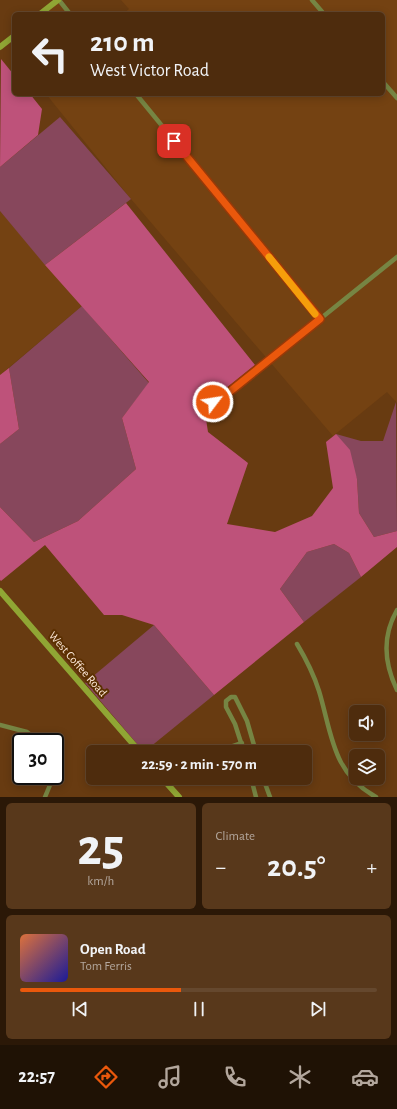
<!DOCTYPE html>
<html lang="en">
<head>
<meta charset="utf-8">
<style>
	body { margin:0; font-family:"Alegreya Sans",sans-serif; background:#58381b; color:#f1f3f6; height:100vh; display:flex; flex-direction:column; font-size:15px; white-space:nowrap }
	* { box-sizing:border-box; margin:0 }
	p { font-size:13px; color:#b3a79d }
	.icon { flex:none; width:22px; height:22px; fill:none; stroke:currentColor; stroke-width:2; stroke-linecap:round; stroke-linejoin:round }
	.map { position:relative; height:797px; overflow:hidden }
	.drawer { display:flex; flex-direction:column; gap:6px; padding:6px; background:#2b1807; flex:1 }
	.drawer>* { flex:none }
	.hud { position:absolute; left:12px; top:12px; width:373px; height:84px; border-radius:6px; box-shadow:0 2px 10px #0003,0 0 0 1px #65482e; background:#4e2c0d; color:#f1f3f6; overflow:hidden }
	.tools { position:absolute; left:349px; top:705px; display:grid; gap:8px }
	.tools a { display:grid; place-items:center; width:36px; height:36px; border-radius:6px; background:#4e2c0d; box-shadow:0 2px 10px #0003,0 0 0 1px #65482e; font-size:20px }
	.speed { position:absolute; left:12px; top:733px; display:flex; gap:8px; font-size:20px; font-weight:700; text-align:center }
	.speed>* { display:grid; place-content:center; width:52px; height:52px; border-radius:50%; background:#4e2c0d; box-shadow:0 2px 10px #0003,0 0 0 1px #65482e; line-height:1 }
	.speed .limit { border:2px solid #111; border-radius:6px; background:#fff; color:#111 }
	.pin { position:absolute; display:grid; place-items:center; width:34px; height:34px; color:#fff; margin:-17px; border-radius:8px; box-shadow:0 2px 6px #0006 }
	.me { position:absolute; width:44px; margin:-22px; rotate:59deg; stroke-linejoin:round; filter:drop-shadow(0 0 3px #0008) }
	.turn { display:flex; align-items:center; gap:14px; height:84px; padding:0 12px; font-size:18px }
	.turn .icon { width:52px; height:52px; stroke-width:2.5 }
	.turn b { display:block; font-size:28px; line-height:34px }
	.big { font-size:30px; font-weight:600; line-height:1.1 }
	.drawer .card { flex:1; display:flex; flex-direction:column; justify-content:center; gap:6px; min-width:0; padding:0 14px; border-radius:6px; background:#58381b }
	.drawer .dial { align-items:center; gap:0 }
	.dial b { font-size:52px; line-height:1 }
	.song { display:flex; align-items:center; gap:12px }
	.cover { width:48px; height:48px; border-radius:6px; background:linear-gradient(135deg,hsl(20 70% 55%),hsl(240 70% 35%)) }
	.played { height:4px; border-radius:2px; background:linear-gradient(90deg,#ea580c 45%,#65482e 45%) }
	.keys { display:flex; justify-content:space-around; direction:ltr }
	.heat { display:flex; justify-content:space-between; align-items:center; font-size:22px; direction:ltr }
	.drawer .tiles { flex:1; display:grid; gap:6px; grid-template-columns:1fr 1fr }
	.card:last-child { grid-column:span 2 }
	.trip { position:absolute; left:86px; top:745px; width:226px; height:40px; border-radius:6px; background:#4e2c0d; box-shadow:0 2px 10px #0003,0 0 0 1px #65482e; font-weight:600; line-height:40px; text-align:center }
	.tabs { display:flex; height:64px; justify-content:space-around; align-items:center; background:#1f1205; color:#b3a79d }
	.tabs .icon { width:28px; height:28px }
	.tabs .current { color:#ea580c }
	.tabs b { font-size:18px; color:#f1f3f6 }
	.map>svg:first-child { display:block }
	.built { fill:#744212 }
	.green { fill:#87475c }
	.forest { fill:#be527a }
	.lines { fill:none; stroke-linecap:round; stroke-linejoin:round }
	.street { stroke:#768543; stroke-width:4.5 }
	.secondary { stroke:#90a634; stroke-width:6 }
	.route-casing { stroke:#983908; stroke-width:10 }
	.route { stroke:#ea580c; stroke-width:7 }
	.slow { stroke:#f59e0b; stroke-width:7 }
	.labels { text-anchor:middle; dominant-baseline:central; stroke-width:4; stroke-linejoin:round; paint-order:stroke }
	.street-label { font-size:12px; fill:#fbe6d6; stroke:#5c3002 }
</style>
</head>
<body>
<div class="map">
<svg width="397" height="797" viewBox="0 0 397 797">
	<rect width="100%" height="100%" fill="#683b11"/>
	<g class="built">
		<polygon points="58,0 70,14 40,14"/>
		<polygon points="121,0 397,0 397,403 387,392 333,436 131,199 46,94 383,94 383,14 123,14 129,9"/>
		<polygon points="0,211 82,306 0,375"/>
	</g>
	<g class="green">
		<polygon points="60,117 131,199 45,265 0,211 0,167"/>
		<polygon points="82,306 149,383 122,418 136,469 78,521 34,542 0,507 0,444 19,429 9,368"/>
		<polygon points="396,402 397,531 374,537 359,513 357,479 336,434 361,441 383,441"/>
		<polygon points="334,544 349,553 361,577 304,622 280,589 307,552"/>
		<polygon points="154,625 214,695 144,752 85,683"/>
	</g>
	<g class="forest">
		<polygon points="1,59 14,75 14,94 30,94 42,109 38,135 0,167"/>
		<polygon points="126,203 255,365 204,406 208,432 248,463 227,524 275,532 312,516 333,488 326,442 336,434 350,450 357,479 359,513 374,537 397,531 397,547 361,577 349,553 334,544 307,552 280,589 304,622 214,695 154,625 122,615 104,615 45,545 1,581 0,580 0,507 34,542 78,521 136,469 122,418 149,382 45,265"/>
		<polygon points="9,368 19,429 0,444 0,375"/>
	</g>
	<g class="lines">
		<g class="street">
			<polyline points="59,0 70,14"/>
			<polyline points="312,0 324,14"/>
			<polyline points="383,82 397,98"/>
			<polyline points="136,94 320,319"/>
			<polyline points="213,402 228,393 397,257"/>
			<path d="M397 610C382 636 384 663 397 690"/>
			<path d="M297 644C306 659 314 675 319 691 332 734 332 773 376 797"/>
			<polyline points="0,725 27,732 40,742"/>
			<polyline points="216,752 242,743"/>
			<polyline points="244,752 235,724 226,707 226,701 231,697 235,697 247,721 256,752"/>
			<polyline points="251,778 256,797"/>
			<polyline points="263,778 270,797"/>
			<polyline points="45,797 50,785 51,776"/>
		</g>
		<g class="secondary">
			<polyline points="40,14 58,0"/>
			<polyline points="0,47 14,36"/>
			<polyline points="0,591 140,752"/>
			<polyline points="162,778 179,797"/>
		</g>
	</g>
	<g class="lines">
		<defs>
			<polyline id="route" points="174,141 320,319 228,393 213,402"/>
		</defs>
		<use href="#route" class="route-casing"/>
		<use href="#route" class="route"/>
		<polyline class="slow" points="269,257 315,314"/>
	</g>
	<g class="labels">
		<g class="street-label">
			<text transform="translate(78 664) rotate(49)">West Coffee Road</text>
		</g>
	</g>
</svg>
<div class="tools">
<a><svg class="icon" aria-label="sound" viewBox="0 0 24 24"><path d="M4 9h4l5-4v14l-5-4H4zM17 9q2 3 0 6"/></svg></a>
<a><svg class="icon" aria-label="layers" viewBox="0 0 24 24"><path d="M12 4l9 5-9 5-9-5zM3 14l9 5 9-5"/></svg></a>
</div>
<div class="speed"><div class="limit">30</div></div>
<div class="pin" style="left:174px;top:141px;background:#d93025"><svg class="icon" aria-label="arrive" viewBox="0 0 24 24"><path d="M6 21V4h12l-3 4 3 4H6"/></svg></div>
<svg class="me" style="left:213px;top:402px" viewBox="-20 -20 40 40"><circle r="17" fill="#ea580c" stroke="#fff" stroke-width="3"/><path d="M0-11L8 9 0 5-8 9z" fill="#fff"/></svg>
<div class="trip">22:59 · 2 min · 570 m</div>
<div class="hud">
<div class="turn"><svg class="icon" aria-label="left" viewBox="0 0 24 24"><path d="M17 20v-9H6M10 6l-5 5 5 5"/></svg><div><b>210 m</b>West Victor Road</div></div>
</div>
</div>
<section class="drawer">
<div class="tiles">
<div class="card dial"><b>25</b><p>km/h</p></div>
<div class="card"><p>Climate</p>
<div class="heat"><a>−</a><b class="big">20.5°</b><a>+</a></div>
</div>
<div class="card">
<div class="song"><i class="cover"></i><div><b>Open Road</b><p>Tom Ferris</p></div></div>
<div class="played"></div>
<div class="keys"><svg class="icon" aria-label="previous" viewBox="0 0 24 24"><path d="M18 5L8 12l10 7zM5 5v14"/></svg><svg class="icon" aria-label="pause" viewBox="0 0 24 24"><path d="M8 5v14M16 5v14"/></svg><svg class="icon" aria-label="next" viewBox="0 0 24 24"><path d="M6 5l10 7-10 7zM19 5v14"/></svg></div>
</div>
</div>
</section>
<nav class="tabs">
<b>22:57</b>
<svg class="icon current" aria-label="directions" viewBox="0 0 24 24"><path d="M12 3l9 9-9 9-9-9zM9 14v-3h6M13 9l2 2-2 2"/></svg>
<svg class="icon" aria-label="music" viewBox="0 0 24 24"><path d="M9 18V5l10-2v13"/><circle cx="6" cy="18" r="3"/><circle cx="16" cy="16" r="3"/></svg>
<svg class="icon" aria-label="phone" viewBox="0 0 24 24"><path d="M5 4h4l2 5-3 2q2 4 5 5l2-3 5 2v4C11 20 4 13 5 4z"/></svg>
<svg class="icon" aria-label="climate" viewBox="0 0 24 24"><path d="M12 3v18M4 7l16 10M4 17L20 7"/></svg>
<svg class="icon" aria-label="car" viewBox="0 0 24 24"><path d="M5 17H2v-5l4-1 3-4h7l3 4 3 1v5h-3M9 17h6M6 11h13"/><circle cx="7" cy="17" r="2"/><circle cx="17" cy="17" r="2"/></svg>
</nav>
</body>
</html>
